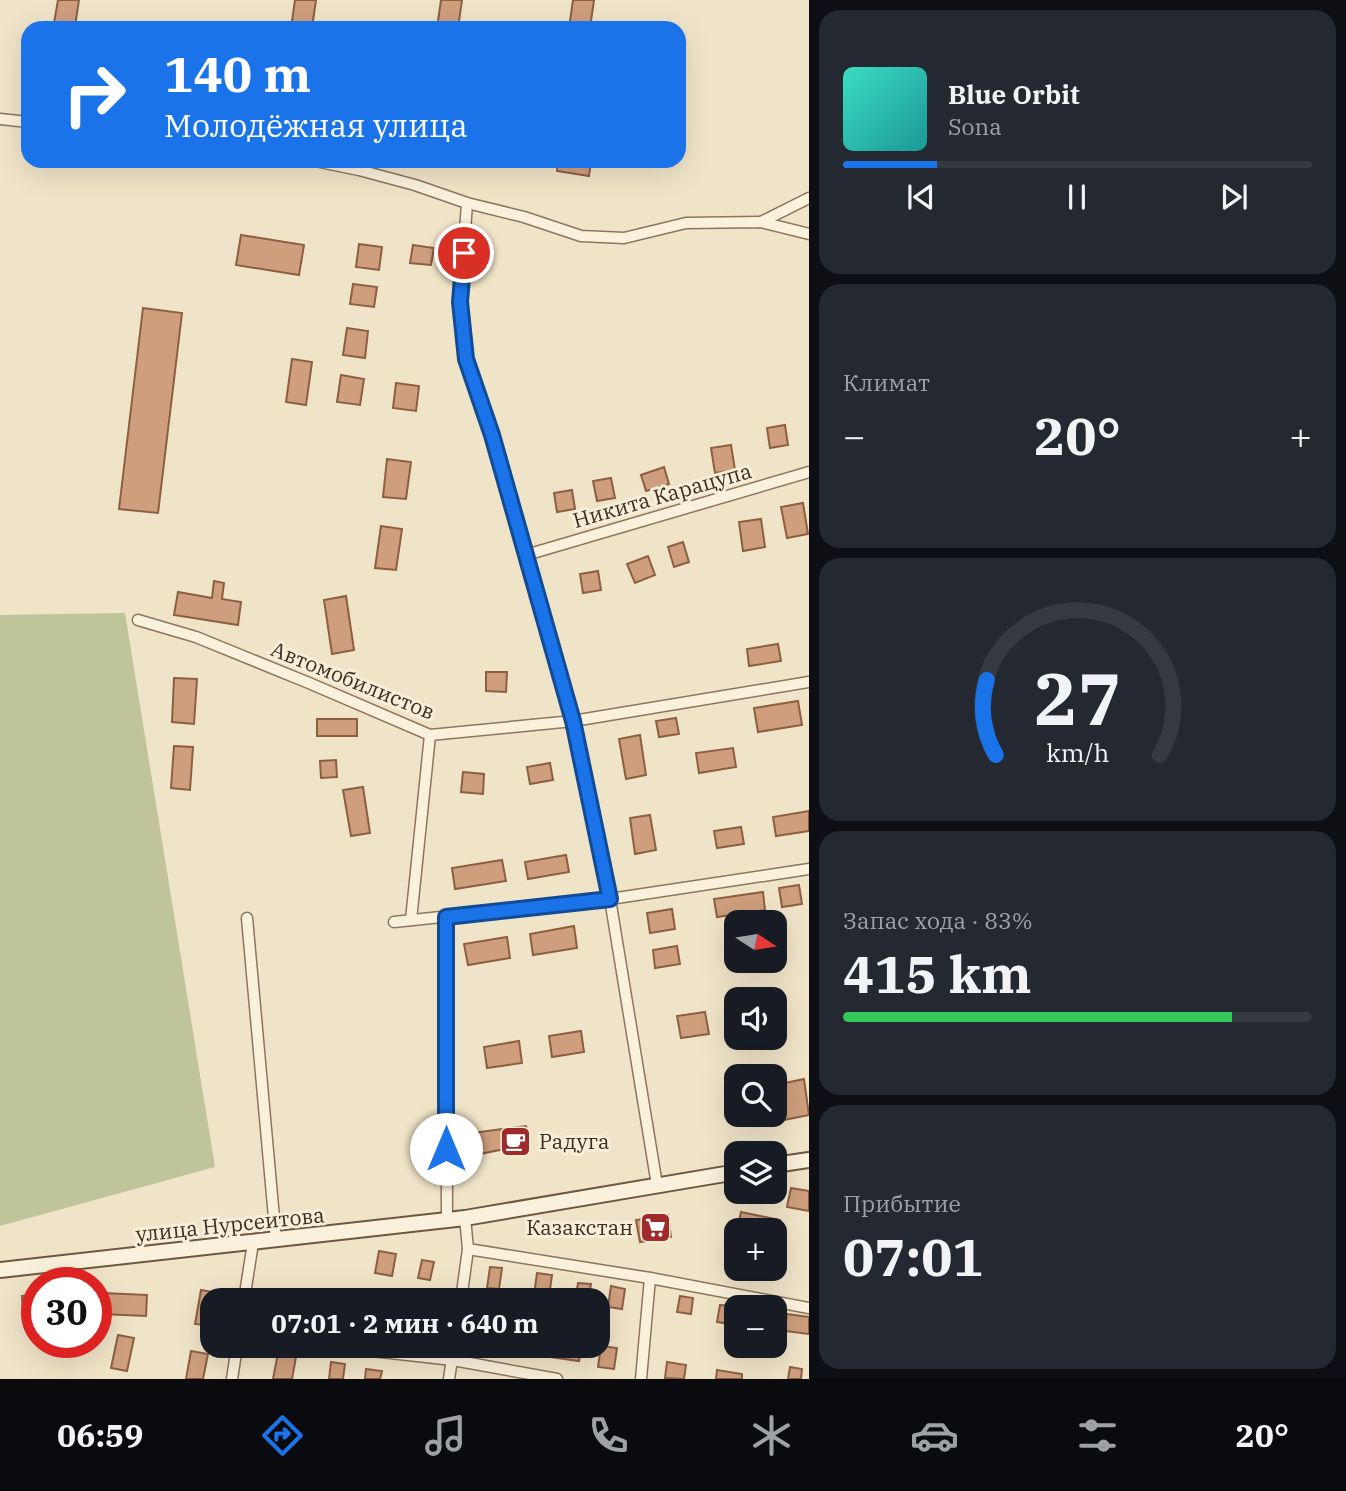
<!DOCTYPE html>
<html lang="ru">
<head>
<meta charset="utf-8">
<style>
	body { margin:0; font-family:"IBM Plex Serif",serif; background:#242831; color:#f1f3f6; height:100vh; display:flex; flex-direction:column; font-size:26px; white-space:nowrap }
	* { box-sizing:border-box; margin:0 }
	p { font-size:23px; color:#9ea1a6 }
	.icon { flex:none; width:38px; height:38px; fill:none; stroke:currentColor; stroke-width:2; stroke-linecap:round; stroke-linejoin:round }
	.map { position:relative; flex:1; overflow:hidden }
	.sheet { display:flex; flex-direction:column; gap:10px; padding:10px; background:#0d0f14; width:537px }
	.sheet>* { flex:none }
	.hud { position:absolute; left:21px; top:21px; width:665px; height:147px; border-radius:21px; box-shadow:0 7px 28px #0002; background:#1a73e8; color:#fff; overflow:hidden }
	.needle { width:46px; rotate:102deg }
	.buttons { position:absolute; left:724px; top:910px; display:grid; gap:14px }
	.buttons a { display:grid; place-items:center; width:63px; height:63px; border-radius:14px; background:#171b24; box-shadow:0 7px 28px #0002; font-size:35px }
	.speed { position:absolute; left:21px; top:1267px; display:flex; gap:14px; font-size:35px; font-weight:700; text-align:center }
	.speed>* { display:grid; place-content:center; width:91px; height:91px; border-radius:50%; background:#171b24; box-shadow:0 7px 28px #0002; line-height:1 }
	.speed .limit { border:10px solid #d22; background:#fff; color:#111 }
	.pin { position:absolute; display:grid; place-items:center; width:60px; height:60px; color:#fff; margin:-30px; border:4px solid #fff; border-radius:50%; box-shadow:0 2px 7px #0007 }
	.me { position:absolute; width:77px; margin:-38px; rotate:0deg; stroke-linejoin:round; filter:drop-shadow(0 0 5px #0008) }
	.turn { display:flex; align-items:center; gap:24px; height:147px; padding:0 28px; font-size:32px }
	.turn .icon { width:91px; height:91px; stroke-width:2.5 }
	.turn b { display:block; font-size:49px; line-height:60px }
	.big { font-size:52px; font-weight:700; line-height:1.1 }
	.sheet .widget { flex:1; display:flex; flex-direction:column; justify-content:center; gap:10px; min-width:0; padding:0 24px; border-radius:21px; background:#242831 }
	.sheet .dial { align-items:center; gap:0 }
	.dial svg { height:182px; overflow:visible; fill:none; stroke:#363941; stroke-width:7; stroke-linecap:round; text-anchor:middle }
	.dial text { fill:#f1f3f6; stroke:none }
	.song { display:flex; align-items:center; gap:21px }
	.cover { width:84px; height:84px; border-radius:10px; background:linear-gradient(135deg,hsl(170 70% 55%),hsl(180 70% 35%)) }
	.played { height:7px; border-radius:4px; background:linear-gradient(90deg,#1a73e8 20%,#363941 20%) }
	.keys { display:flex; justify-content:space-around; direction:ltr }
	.heat { display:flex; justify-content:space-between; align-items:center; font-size:38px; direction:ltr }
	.charge { height:10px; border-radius:5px; background:linear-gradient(90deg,#34c759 83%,#363941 0) }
	.trip { position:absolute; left:200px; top:1288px; width:410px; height:70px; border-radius:21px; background:#171b24; box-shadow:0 7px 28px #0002; font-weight:700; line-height:70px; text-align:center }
	.tabs { display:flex; height:112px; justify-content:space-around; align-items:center; background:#090b0e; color:#9ea1a6 }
	.tabs .icon { width:49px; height:49px }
	.tabs .active { color:#1a73e8 }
	.tabs b { font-size:32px; color:#f1f3f6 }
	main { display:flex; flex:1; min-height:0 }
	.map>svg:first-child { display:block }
	.cemetery { fill:#bfc49a }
	.building { fill:#cf9f7d; stroke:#8d5f41; stroke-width:2 }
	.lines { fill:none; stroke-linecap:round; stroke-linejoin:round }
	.minor-casing { stroke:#8d765c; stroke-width:13 }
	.secondary-casing { stroke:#6f573f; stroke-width:18 }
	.minor { stroke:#faf1dc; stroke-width:10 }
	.secondary { stroke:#faf1dc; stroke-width:14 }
	.route-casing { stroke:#114b97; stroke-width:18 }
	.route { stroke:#1a73e8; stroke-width:12 }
	.labels { text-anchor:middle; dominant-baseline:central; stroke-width:6; stroke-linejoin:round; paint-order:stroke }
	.street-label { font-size:21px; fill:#3d2e20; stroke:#f7eed8 }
	.poi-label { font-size:21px; fill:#3d2e20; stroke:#f7eed8; text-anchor:start }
</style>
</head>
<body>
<main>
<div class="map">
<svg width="809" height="1379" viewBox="0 0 809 1379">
	<rect width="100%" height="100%" fill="#f0e4c8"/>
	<polygon class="cemetery" points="125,613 215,1167 0,1226 0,615"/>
	<g class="building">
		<polygon points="58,0 79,0 75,26 54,23"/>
		<polygon points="295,0 316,0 312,28 291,28"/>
		<polygon points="441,0 462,0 458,28 437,28"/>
		<polygon points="573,0 594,0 590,28 569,28"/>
		<polygon points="558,161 591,161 589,176 557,171"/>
		<polygon points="241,235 304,245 299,275 236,265"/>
		<polygon points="359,244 382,247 379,270 356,267"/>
		<polygon points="413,245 434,248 431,265 410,263"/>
		<polygon points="353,284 377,287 374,307 350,304"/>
		<polygon points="143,308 182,313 158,513 119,509"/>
		<polygon points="347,328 368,331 365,358 343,355"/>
		<polygon points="292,359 312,362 306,405 286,402"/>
		<polygon points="341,375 364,379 360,405 337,402"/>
		<polygon points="396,383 419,386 416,411 393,408"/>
		<polygon points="785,425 788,445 770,448 767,428"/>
		<polygon points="731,445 735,470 715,473 711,448"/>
		<polygon points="387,459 411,462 406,499 383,497"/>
		<polygon points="664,467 669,484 646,491 641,475"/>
		<polygon points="611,478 615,498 597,501 593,481"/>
		<polygon points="572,490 575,509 557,512 554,493"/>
		<polygon points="803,503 808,534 787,538 781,507"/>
		<polygon points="761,519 765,547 743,551 739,522"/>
		<polygon points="381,526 402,529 396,570 375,568"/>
		<polygon points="683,542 689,562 674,567 668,547"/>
		<polygon points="648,556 655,575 635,583 627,564"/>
		<polygon points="598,571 601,590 583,593 580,574"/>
		<polygon points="214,581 224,583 222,599 241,602 238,625 174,615 178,592 212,598"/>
		<polygon points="346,596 354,650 332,654 324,600"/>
		<polygon points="778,644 781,661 749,666 747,649"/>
		<polygon points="486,672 507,672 506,692 486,691"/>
		<polygon points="174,678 197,679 194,724 172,722"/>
		<polygon points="798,701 802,725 758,732 754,708"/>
		<polygon points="676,718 679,734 659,737 656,721"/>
		<rect x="317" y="719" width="40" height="17"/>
		<polygon points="640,735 646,775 626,779 619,739"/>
		<polygon points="174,746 193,747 190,790 171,788"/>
		<polygon points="733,748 736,767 699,773 696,753"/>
		<polygon points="336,760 337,777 321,778 320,761"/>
		<polygon points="550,763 553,780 530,784 527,767"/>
		<polygon points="463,772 484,774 483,794 461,792"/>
		<polygon points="363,787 370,833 351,836 343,790"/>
		<polygon points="809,811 809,831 776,836 773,817"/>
		<polygon points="650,815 656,850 635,854 630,818"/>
		<polygon points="741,827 744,844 717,848 714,831"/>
		<polygon points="566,855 569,872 528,879 525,862"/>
		<polygon points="502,860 506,881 455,889 452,868"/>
		<polygon points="799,885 802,904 782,907 779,888"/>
		<polygon points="763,892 765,910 717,917 714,899"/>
		<polygon points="672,909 675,929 650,933 647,913"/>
		<polygon points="574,926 577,948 533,955 530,934"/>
		<polygon points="507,937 510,958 468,965 464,944"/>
		<polygon points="677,946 680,964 655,968 653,950"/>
		<polygon points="705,1012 709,1034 681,1038 677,1016"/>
		<polygon points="581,1031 584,1052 552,1057 549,1036"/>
		<polygon points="519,1041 522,1063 487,1068 484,1047"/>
		<polygon points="804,1079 809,1115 779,1121 775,1085"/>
		<polygon points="526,1126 529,1144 475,1155 472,1133"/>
		<polygon points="791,1188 809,1191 809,1211 787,1207"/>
		<polygon points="741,1212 780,1220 778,1230 737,1230"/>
		<polygon points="668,1215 671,1237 640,1242 636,1220"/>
		<polygon points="379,1251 396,1254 392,1276 375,1273"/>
		<polygon points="422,1260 434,1262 430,1280 418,1278"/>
		<polygon points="490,1267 502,1268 499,1289 487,1288"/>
		<polygon points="537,1273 552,1275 549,1297 534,1295"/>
		<polygon points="578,1283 591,1284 588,1300 575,1300"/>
		<polygon points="611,1286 625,1289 622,1309 608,1307"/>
		<polygon points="201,1290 231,1295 231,1300 212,1300 212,1326 195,1324"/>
		<polygon points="102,1293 147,1295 146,1316 101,1314"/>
		<polygon points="37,1295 37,1315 23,1316 22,1296"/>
		<polygon points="680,1296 693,1298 691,1314 677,1312"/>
		<polygon points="720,1305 738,1307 735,1325 717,1322"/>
		<polygon points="787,1314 809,1317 809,1334 785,1331"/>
		<polygon points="118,1335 134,1338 127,1371 111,1368"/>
		<polygon points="529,1346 581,1346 579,1361 528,1354"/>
		<polygon points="601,1346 617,1348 614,1369 598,1367"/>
		<polygon points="191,1351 208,1354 203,1379 186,1379"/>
		<polygon points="278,1353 296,1357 292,1379 273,1379"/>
		<polygon points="331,1362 345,1364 343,1379 329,1379"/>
		<polygon points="667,1362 686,1365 684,1379 665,1378"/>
		<polygon points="790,1367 802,1369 801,1379 788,1379"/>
		<polygon points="366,1369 382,1371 380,1379 365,1379"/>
		<polygon points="717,1370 742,1374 742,1379 716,1379"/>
	</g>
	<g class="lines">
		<defs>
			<g id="minor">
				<polyline points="0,119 28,122"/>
				<polyline points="315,161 359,170 415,185 467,203 524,217 581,236 624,238 686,223 761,222 809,234"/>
				<polyline points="467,203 460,302 465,359 492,435 573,721 610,899 657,1185"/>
				<polyline points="761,222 809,198"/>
				<polyline points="526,555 809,472"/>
				<polyline points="138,620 196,637 309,683 430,735 573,721 809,682"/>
				<polyline points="446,917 447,1220"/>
				<polyline points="247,918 276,1240"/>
				<polyline points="411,920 430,735"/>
				<polyline points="394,922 610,899 809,869"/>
				<polyline points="465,1218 468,1249 650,1278 809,1308"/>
				<polyline points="244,1300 253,1243"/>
				<polyline points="461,1300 468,1249"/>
				<polyline points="327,1346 453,1360 557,1379"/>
				<polyline points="232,1379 237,1346"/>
				<polyline points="449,1379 454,1346"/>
				<polyline points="641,1379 650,1278"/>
			</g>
			<g id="secondary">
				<polyline points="775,1165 809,1160"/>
				<polyline points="0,1270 465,1218 737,1172"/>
			</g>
		</defs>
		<use href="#minor" class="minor-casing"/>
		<use href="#secondary" class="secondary-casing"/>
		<use href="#minor" class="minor"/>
		<use href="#secondary" class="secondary"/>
	</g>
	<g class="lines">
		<defs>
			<polyline id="route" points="446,1149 446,917 610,899 573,721 492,435 466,359 460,302 464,253"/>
		</defs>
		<use href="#route" class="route-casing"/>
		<use href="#route" class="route"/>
	</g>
	<defs>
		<symbol id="cafe-square" viewBox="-11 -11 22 22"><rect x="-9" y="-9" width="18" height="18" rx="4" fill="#9e2a2b" stroke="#f7eed8"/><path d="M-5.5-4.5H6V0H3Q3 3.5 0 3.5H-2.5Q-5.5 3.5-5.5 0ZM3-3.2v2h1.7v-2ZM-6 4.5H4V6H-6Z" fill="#fff"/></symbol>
		<symbol id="supermarket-square" viewBox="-11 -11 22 22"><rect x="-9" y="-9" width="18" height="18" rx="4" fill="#9e2a2b" stroke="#f7eed8"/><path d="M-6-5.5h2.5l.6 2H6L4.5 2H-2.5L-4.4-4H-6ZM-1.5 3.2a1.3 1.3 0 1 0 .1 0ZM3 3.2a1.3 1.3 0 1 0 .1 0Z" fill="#fff"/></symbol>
	</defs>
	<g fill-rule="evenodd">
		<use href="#cafe-square" x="498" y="1124" width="35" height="35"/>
		<use href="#supermarket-square" x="638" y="1210" width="35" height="35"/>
	</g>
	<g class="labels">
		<g class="street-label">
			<text transform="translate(662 495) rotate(-16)">Никита Карацупа</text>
			<text transform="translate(353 680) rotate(22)">Автомобилистов</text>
			<text transform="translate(230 1224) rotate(-6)">улица Нурсеитова</text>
		</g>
		<g class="poi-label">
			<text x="539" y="1141">Радуга</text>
			<text x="633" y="1227" text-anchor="end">Казакстан</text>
		</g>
	</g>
</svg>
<div class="buttons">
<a><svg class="needle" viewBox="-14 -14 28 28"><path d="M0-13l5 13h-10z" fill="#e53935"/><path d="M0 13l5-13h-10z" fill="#9ea1a6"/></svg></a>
<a><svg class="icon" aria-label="sound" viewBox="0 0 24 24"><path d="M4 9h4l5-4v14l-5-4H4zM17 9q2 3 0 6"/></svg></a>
<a><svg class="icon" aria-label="search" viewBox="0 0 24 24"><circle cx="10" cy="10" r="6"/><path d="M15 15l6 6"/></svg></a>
<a><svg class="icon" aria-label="layers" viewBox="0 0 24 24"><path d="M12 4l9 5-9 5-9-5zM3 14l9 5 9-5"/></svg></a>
<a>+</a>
<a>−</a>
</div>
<div class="speed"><div class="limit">30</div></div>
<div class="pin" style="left:464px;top:253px;background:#d93025"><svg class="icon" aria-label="arrive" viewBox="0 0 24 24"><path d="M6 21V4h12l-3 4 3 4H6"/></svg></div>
<svg class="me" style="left:446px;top:1149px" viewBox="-20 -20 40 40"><circle r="19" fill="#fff"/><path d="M0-13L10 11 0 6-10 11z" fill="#1a73e8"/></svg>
<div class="trip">07:01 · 2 мин · 640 m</div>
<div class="hud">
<div class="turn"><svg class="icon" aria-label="right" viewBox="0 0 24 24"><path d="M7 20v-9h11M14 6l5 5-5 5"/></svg><div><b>140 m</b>Молодёжная улица</div></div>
</div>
</div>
<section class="sheet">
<div class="widget">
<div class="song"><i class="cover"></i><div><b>Blue Orbit</b><p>Sona</p></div></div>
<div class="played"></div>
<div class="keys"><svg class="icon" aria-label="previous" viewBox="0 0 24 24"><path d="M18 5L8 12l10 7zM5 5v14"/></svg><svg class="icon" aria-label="pause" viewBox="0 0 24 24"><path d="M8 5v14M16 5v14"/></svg><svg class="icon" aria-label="next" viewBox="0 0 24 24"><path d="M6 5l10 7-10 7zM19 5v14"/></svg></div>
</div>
<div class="widget"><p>Климат</p>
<div class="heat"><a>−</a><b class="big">20°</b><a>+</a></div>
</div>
<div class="widget dial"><svg viewBox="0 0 100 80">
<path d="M14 69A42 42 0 1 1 86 69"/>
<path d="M14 69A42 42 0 0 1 10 36" stroke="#1a73e8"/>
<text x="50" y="56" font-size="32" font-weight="700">27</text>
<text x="50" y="72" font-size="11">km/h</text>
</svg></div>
<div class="widget"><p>Запас хода · 83%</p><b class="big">415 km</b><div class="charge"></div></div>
<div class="widget"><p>Прибытие</p><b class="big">07:01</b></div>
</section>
</main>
<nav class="tabs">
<b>06:59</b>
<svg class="icon active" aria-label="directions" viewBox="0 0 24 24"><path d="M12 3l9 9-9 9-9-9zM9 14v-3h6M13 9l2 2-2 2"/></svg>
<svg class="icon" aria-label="music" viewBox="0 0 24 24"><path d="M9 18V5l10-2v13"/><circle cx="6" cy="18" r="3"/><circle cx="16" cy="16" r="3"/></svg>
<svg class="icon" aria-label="phone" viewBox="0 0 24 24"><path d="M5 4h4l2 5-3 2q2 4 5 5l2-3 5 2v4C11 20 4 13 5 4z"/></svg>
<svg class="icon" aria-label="climate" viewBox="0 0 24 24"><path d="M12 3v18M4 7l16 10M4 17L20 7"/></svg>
<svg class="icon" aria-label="car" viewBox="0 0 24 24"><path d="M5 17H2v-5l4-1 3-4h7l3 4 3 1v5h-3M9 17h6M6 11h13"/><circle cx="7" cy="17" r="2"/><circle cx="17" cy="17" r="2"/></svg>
<svg class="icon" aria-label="filters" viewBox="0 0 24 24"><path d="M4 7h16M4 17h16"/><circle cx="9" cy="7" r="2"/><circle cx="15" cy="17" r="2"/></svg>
<b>20°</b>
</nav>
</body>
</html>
